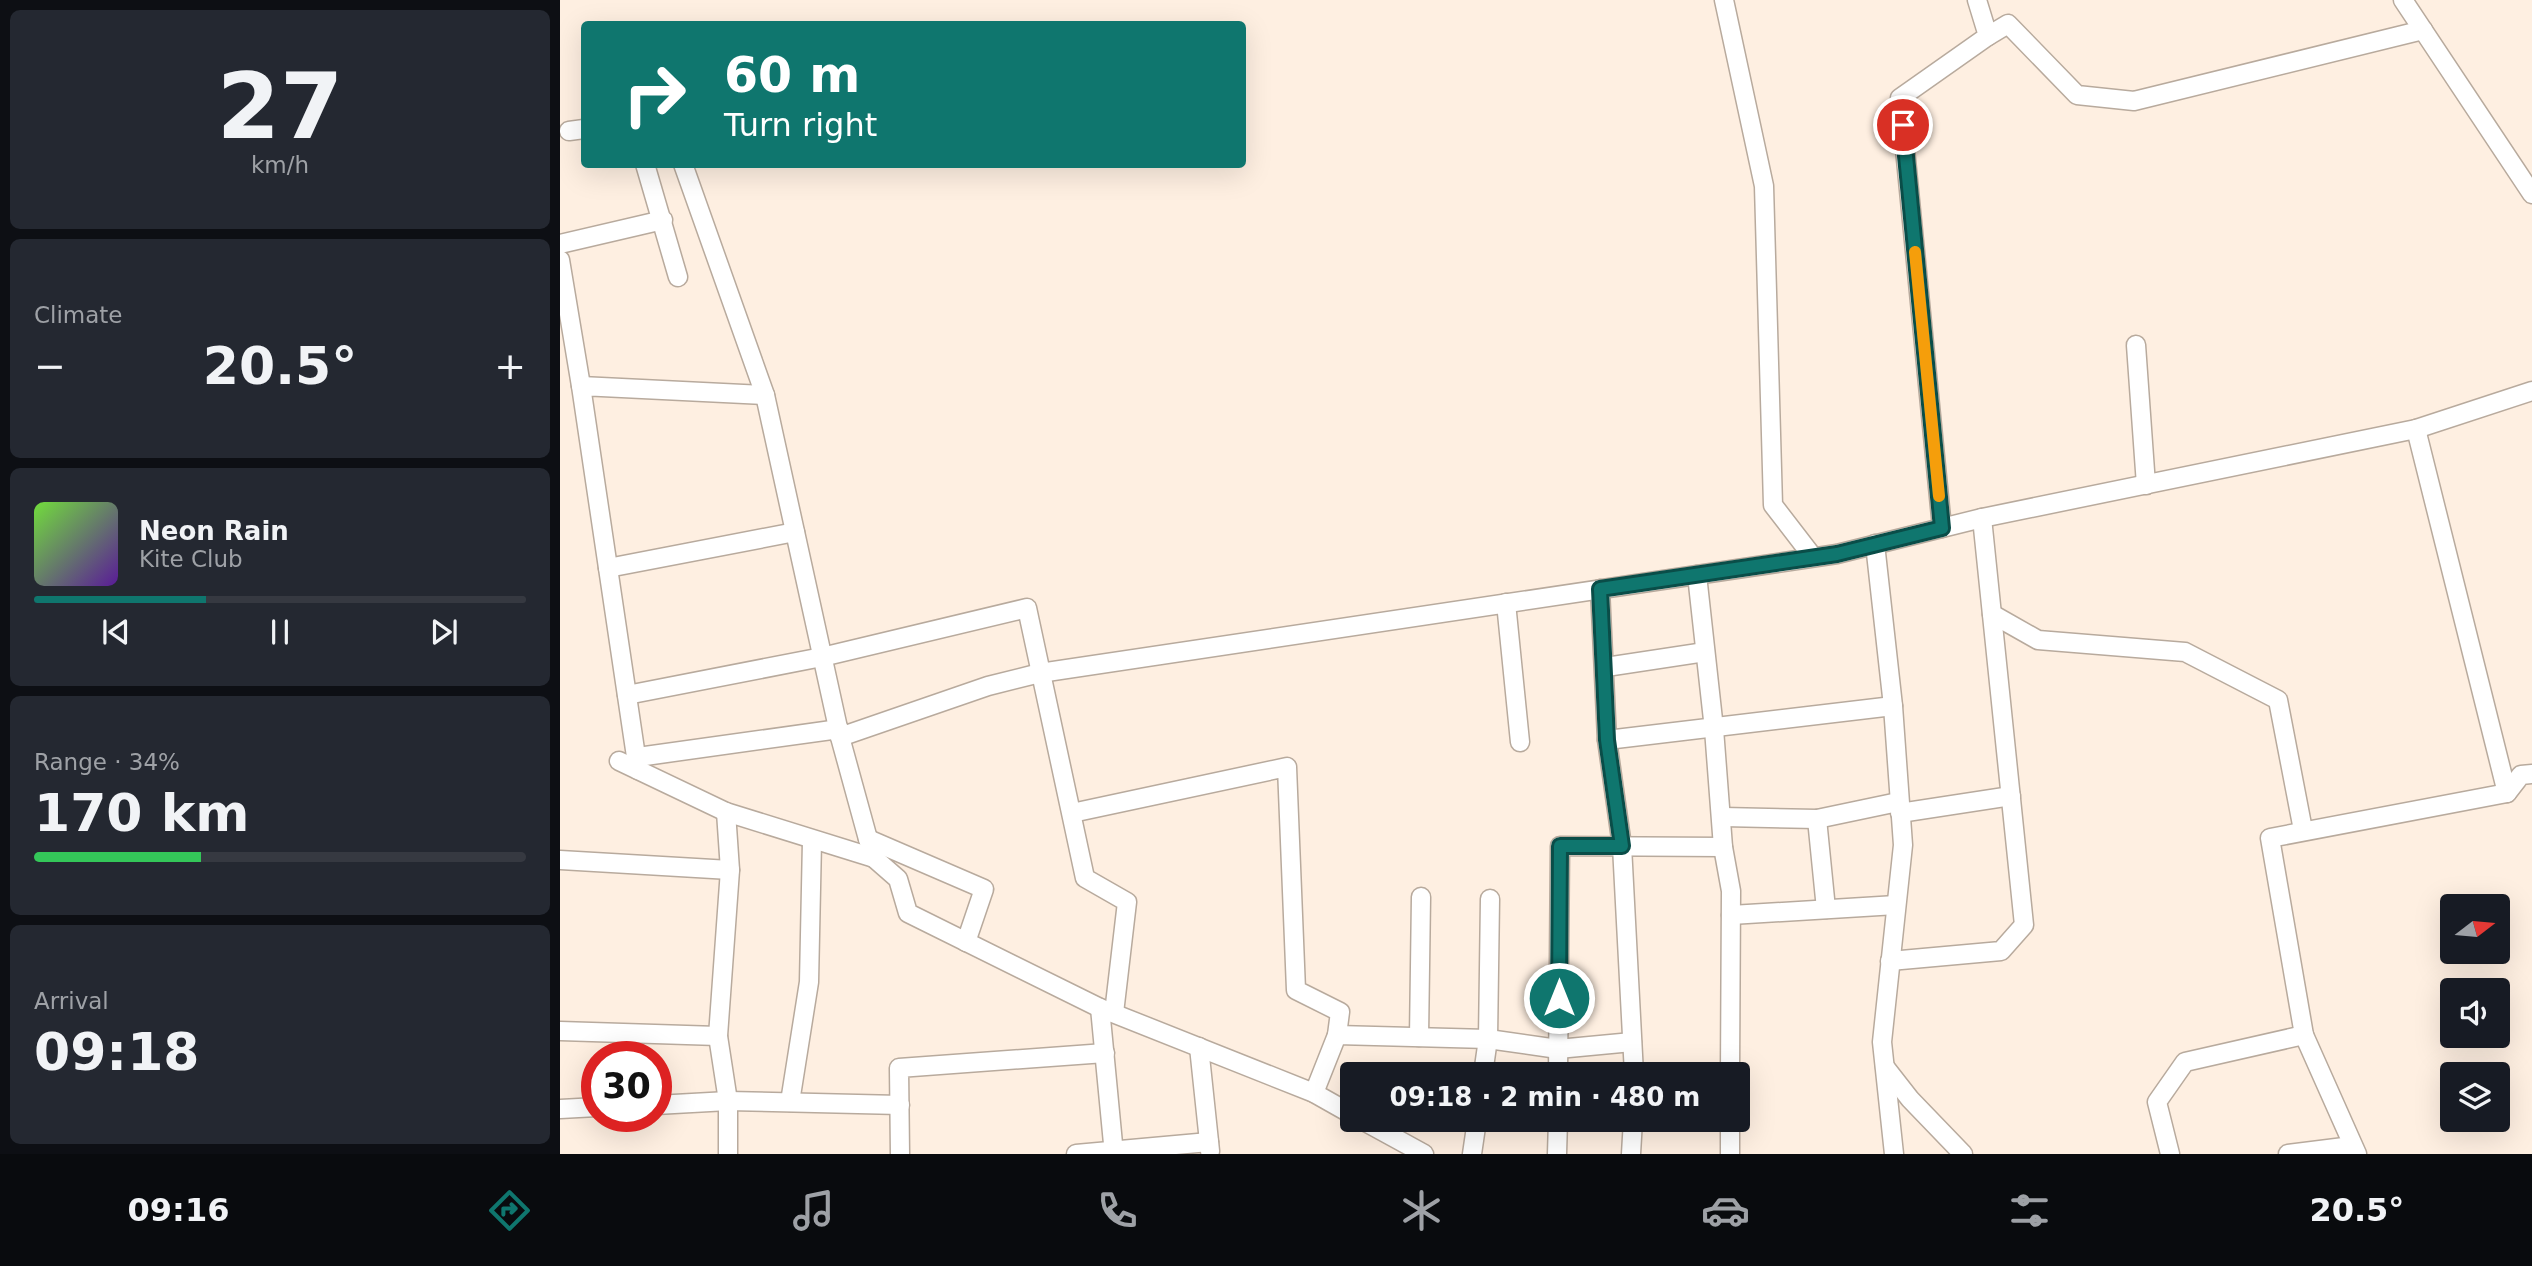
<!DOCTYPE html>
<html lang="en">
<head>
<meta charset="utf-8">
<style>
	body { margin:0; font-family:"DejaVu Sans",sans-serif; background:#242831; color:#f1f3f6; height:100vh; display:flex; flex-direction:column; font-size:26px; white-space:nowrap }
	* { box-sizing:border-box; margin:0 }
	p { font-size:23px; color:#9ea1a6 }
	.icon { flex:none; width:38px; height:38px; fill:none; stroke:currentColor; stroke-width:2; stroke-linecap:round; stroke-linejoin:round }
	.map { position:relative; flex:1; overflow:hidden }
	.side { display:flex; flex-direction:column; gap:10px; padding:10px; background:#0d0f14; width:560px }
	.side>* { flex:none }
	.banner { position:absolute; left:21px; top:21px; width:665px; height:147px; border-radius:7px; box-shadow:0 7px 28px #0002; background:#0f766e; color:#fff; overflow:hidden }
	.needle { width:46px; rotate:74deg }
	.tools { position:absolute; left:1880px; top:894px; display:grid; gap:14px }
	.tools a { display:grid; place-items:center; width:70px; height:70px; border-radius:7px; background:#171b24; box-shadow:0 7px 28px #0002; font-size:35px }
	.speed { position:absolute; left:21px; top:1041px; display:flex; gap:14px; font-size:35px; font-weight:700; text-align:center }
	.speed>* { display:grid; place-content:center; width:91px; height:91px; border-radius:50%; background:#171b24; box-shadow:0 7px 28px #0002; line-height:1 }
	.speed .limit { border:10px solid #d22; background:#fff; color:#111 }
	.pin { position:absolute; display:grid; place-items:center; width:60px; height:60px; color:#fff; margin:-30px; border:4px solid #fff; border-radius:50%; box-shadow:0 2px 7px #0007 }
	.me { position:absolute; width:77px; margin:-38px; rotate:0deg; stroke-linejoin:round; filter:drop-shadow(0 0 5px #0008) }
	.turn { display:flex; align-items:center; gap:24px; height:147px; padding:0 28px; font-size:32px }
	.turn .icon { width:91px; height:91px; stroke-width:2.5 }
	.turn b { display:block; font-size:49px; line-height:60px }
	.big { font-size:52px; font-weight:700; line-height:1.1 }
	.side .tile { flex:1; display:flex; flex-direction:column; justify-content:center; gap:10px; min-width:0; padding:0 24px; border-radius:10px; background:#242831 }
	.side .dial { align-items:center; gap:0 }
	.dial b { font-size:91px; line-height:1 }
	.song { display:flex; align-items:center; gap:21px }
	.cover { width:84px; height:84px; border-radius:10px; background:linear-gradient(135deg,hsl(100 70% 55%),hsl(270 70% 35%)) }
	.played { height:7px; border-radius:4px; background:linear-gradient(90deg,#0f766e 35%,#363941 35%) }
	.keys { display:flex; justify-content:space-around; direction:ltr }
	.heat { display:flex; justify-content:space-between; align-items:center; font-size:38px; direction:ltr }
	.charge { height:10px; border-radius:5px; background:linear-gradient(90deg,#34c759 34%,#363941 0) }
	.trip { position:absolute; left:780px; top:1062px; width:410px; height:70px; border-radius:7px; background:#171b24; box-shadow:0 7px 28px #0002; font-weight:700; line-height:70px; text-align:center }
	.menu { display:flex; height:112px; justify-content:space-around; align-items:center; background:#090b0e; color:#9ea1a6 }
	.menu .icon { width:49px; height:49px }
	.menu .on { color:#0f766e }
	.menu b { font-size:32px; color:#f1f3f6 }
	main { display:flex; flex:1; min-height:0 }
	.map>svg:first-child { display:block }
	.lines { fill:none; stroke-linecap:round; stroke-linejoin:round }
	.minor-casing { stroke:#b8aa9d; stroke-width:21 }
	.minor { stroke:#fff; stroke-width:18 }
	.route-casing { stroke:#0a4d48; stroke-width:18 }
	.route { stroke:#0f766e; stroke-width:12 }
	.slow { stroke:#f59e0b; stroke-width:12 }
</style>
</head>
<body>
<main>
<section class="side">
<div class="tile dial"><b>27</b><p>km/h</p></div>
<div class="tile"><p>Climate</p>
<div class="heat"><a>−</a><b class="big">20.5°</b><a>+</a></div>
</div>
<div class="tile">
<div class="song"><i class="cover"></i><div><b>Neon Rain</b><p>Kite Club</p></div></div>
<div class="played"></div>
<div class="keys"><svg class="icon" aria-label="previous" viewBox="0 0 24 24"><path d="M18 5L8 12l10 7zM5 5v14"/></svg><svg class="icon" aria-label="pause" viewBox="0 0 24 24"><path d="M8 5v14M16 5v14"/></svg><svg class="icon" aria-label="next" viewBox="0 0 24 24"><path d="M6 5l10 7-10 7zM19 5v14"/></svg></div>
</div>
<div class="tile"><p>Range · 34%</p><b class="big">170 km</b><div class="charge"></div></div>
<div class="tile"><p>Arrival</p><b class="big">09:18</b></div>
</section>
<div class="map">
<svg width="1972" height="1154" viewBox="0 0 1972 1154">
	<rect width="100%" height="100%" fill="#feefe1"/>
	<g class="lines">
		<defs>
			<g id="minor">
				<polyline points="1164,0 1204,186 1213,505 1253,557"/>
				<polyline points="1843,0 1972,194"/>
				<polyline points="1428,36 1448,24 1517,95 1574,101 1863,30"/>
				<polyline points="9,131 24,129"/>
				<polyline points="85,164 118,277"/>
				<polyline points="123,164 205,395 280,737 308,839 314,858 338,879 348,913 540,1008 754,1093 793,1115"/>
				<polyline points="0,244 103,220"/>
				<polyline points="0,260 21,386"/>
				<polyline points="1576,345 1586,485"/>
				<polyline points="1856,429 1947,793"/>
				<polyline points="1382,528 1340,98 1428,36 1417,0"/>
				<polyline points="1315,544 1333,706 1343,845 1322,1042 1334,1154"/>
				<polyline points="48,568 235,532"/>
				<polyline points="1137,575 1154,729 1163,847 1171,891 1170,1074"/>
				<polyline points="1040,589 1047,740 1062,846 1074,1074"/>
				<polyline points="946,603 960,742"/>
				<polyline points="1432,614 1478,640 1625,652 1718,700 1743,830"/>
				<polyline points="1046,667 1145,652"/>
				<polyline points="67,695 262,657 467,608 525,878 567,902 554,1013"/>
				<polyline points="280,737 428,686 480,673 1277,554 1422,518 1856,429 1972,391"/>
				<polyline points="1047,740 1333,706"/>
				<polyline points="78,757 279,729"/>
				<polyline points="59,761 166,812 314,858"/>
				<polyline points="78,770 21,386 205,395"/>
				<polyline points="166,812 170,870 158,1036 168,1101 168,1154"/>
				<polyline points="512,813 727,767 736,990 780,1012 777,1035"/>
				<polyline points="1340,813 1451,796"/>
				<polyline points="1163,817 1257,819 1338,802"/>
				<polyline points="1257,819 1266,909"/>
				<polyline points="308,839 424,889 406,942"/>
				<polyline points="0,860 170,870"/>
				<polyline points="1171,915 1336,905"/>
				<polyline points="1330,961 1441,951 1464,925 1422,518"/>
				<polyline points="540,1008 554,1154"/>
				<polyline points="0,1031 158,1036"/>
				<polyline points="1744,1035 1710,838 1947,793 1961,775 1972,774"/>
				<polyline points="859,1037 861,897"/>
				<polyline points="639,1047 650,1151"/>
				<polyline points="1325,1067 1350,1099 1403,1154"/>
				<polyline points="923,1074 928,1039 930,899"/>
				<polyline points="998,1074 1000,846 1163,847"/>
				<polyline points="754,1093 777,1035 928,1039 998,1049 1072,1042"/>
				<polyline points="230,1102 249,982 252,841"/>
				<polyline points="96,1105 168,1101 340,1105"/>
				<polyline points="0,1109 37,1107"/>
				<polyline points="802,1120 864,1154"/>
				<polyline points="340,1154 339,1068 545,1053"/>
				<polyline points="516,1154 649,1142"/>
				<polyline points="912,1154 917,1120"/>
				<polyline points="997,1154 998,1120"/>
				<polyline points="1071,1154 1073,1120"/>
				<polyline points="1170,1154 1170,1120"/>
				<polyline points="1610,1154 1597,1102 1625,1062 1744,1035 1797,1154"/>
				<polyline points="1728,1154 1792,1146"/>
			</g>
		</defs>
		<use href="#minor" class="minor-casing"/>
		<use href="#minor" class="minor"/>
	</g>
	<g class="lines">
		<defs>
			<polyline id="route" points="999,998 1000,846 1062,846 1047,740 1040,589 1277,554 1382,528 1343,125"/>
		</defs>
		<use href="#route" class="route-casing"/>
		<use href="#route" class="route"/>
		<polyline class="slow" points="1355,252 1379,496"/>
	</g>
</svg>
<div class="tools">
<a><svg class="needle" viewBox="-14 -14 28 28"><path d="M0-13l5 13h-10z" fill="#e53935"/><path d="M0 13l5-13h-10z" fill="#9ea1a6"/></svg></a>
<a><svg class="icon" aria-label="sound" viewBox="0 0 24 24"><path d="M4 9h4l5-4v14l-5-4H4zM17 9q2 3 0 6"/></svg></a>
<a><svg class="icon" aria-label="layers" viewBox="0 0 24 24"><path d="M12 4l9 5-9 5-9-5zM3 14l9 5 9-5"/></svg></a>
</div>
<div class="speed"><div class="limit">30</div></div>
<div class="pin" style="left:1343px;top:125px;background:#d93025"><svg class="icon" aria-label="arrive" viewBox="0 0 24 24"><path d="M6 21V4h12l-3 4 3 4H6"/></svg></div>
<svg class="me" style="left:999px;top:998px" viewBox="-20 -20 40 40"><circle r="17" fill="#0f766e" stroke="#fff" stroke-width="3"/><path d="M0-11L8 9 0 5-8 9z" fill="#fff"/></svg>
<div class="trip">09:18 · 2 min · 480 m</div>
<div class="banner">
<div class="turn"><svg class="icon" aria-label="right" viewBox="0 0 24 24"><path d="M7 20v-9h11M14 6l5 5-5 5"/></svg><div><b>60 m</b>Turn right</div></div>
</div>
</div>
</main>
<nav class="menu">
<b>09:16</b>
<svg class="icon on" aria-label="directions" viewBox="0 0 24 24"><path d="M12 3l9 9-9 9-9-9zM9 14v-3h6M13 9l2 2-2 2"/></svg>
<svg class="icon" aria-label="music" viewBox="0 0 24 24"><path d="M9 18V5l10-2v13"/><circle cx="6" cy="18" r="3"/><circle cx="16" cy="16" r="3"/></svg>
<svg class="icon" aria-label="phone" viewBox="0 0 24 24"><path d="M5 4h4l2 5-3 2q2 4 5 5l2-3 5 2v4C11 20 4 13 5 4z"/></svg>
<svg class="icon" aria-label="climate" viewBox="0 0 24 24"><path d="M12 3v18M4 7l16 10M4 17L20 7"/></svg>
<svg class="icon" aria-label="car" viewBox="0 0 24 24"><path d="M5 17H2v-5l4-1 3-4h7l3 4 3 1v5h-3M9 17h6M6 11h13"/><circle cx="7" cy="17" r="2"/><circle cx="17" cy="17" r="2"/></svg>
<svg class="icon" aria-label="filters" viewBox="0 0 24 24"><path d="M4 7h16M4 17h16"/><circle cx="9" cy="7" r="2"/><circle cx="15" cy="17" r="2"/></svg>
<b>20.5°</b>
</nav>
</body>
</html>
